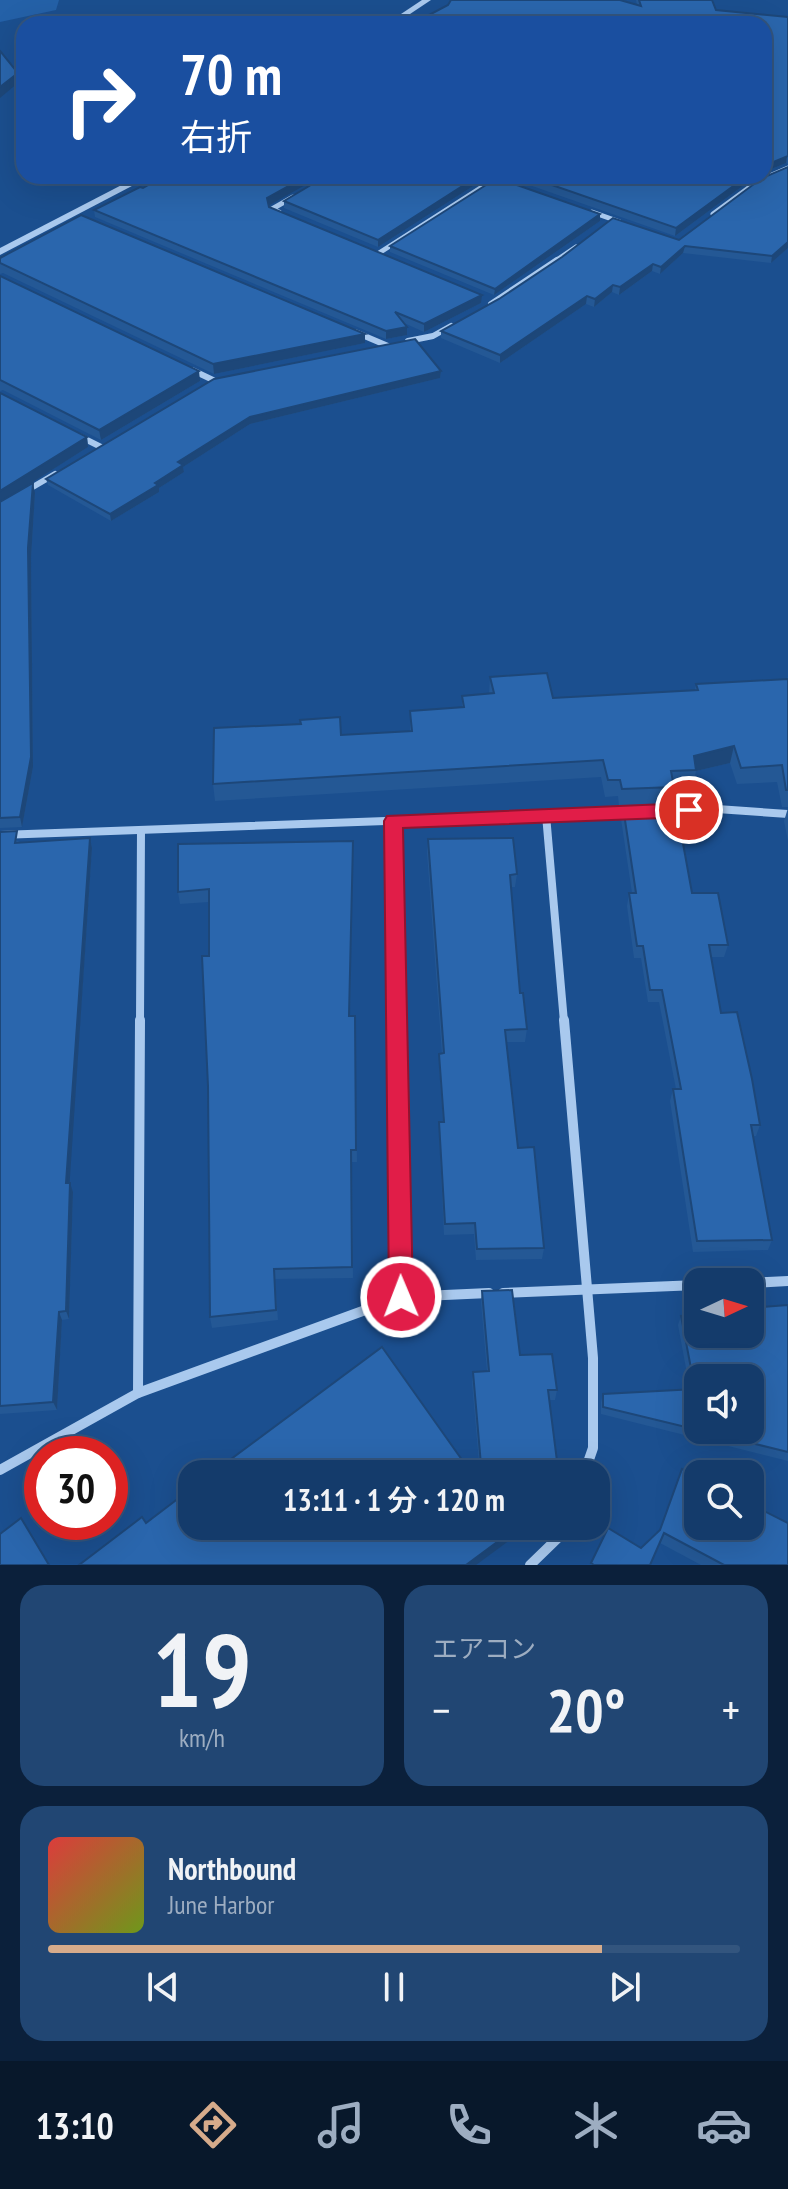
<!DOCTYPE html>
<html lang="ja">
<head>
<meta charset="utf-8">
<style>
	body { margin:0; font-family:"PT Sans Narrow","Noto Sans JP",sans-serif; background:#214673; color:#f1f3f6; height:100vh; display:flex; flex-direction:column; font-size:30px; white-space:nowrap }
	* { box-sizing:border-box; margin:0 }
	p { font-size:26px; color:#9dadc1 }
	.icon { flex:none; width:44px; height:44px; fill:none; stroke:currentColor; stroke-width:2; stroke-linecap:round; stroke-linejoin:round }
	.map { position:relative; height:1565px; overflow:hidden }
	.panel { display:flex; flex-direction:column; gap:20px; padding:20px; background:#0b203b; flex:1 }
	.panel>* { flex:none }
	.guide { position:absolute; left:16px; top:16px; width:756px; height:168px; border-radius:24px; box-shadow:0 8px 32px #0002,0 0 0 2px #33557e; background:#1a4fa0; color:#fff; overflow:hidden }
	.needle { width:52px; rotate:86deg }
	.controls { position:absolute; left:684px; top:1268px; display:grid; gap:16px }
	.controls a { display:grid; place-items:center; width:80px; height:80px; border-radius:16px; background:#143b6b; box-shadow:0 8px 32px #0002,0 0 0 2px #33557e; font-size:40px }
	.speed { position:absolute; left:24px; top:1436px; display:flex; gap:16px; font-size:40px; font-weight:700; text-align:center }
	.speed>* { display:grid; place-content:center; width:104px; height:104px; border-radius:50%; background:#143b6b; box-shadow:0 8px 32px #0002,0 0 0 2px #33557e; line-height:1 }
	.speed .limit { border:12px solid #d22; background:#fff; color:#111 }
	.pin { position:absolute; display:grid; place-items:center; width:68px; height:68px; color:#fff; margin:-34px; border:4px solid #fff; border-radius:50%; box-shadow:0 2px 8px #0007 }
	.me { position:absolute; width:88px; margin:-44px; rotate:359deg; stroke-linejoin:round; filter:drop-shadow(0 0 6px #0008) }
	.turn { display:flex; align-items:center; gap:28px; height:168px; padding:0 32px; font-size:36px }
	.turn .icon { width:104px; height:104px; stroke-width:2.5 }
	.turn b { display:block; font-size:56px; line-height:68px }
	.big { font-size:60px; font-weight:600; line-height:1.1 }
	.panel .tile { flex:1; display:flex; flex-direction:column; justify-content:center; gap:12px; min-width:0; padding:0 28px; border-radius:24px; background:#214673 }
	.panel .dial { align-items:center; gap:0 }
	.dial b { font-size:104px; line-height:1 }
	.song { display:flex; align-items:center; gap:24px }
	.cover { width:96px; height:96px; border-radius:12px; background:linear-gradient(135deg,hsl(0 70% 55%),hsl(80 70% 35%)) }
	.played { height:8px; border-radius:4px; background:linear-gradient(90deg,#d6ab8b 80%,#33557e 80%) }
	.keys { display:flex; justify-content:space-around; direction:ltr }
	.heat { display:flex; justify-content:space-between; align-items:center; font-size:44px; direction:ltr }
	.panel .tiles { flex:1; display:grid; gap:20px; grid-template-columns:1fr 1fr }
	.tile:last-child { grid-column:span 2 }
	.trip { position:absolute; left:178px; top:1460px; width:432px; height:80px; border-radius:24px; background:#143b6b; box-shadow:0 8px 32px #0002,0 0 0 2px #33557e; font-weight:600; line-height:80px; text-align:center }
	.tabs { display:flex; height:128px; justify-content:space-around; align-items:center; background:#08182b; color:#9dadc1 }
	.tabs .icon { width:56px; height:56px }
	.tabs .active { color:#d6ab8b }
	.tabs b { font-size:36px; color:#f1f3f6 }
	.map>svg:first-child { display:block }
	.green { fill:#2461a8 }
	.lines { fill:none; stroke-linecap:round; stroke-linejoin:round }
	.minor-far3 { stroke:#a9c9ee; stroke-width:5 }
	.minor-far2 { stroke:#a9c9ee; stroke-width:6 }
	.minor-far1 { stroke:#a9c9ee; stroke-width:8 }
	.minor { stroke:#a9c9ee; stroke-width:10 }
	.tertiary { fill:#a9c9ee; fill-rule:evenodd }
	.wall { fill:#245895 }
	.shaded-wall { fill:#1d4779 }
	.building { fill:#2a66ad; stroke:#1d4779; stroke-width:2 }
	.route { fill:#e11d48; stroke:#92132f; stroke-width:2 }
</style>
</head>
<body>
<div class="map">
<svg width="788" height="1565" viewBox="0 0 788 1565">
	<rect width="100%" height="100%" fill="#1b4f8f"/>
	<polygon class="green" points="0,0 59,0 56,10 0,22"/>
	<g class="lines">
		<g class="minor-far3">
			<polyline points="279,212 272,209 293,197"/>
			<polyline points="592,212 620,222"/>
			<polyline points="713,214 758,181 788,168"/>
			<polyline points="379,253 496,178"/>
			<polyline points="554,262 576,247"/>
		</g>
		<g class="minor-far2">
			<polyline points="491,304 557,260"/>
			<polyline points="355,332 388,346"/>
			<polyline points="408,341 433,336 451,326"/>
			<polyline points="192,370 213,380"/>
			<polyline points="79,436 101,447"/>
			<polyline points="26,491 55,474"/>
		</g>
		<g class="minor-far1">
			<polyline points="668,811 717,809 788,814"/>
			<polyline points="546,815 564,1022"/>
			<polyline points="394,821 397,1022"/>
			<polyline points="0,835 631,812"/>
			<polyline points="140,1022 141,830"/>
		</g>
		<g class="minor">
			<polyline points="397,1020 401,1297"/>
			<polyline points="564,1020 593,1358 593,1448 584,1474"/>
			<polyline points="750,1283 788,1281"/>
			<polyline points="503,1293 698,1285"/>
			<polyline points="138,1393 140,1020"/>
			<polyline points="0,1470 138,1393 401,1297 489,1293"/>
			<polyline points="530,1565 561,1535 565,1526"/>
		</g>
		<g class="tertiary">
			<polygon points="422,0 431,0 395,24 386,24"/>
			<polygon points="139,176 151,176 0,255 0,248"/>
		</g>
	</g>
	<g class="wall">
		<polygon points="636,0 712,0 716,10 788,17 788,164 786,163 764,172 764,24 637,5"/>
		<polygon points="788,167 788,248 771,263 683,253 660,274 652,271 619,295 612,292 594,307 586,304 500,363 441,338 441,331 679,240"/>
		<polygon points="326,176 485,176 484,179 378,247 284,208 284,201"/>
		<polygon points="504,176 756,176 675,236"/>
		<polygon points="143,188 269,205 269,207 481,303 424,332 404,323 407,327 407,335 386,339 95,217 94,210"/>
		<polygon points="600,214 600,221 494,295 390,252 390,246"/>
		<polygon points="0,258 365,343 214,374 3,273 0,274"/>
		<polygon points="0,276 200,381 101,440 3,390 0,391"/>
		<polygon points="441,371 440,378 250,424 183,467 184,472 159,488 159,492 111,521 48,485 46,479"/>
		<polygon points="0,393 87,437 88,447 7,498 35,493 31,558 33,767 22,827 0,828"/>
		<polygon points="490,677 553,698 695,690 696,684 787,679 788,677 788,807 782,807 777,782 737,784 730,763 696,771 693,786 674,787 671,804 619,806 618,796 605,797 601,777 215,801 213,784 341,735 410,731 410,711 462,708 462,696 489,694"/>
		<polygon points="623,807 692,893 728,945 724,957 711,957 721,1013 760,1125 756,1136 753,1136 772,1240 768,1250 693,1252 670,1101 673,1089 676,1089 659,1002 648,1002 641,958 634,958 627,906 629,893 632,893 621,819"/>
		<polygon points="788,808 788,841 784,821"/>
		<polygon points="0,832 20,842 90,838 92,848 69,1183 73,1192 69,1319 62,1320 57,1410 0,1414"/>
		<polygon points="428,839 517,874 515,887 511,887 520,993 527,1029 525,1042 506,1042 518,1148 544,1248 542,1259 476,1260 474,1234 444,1235 439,1134 439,1122 443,1122 439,1066 439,1054 442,1054 427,852"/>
		<polygon points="353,841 350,1016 355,1016 357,1162 352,1162 353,1278 275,1279 278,1320 212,1328 210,1317 208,1086 209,902 180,904 178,892"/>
		<polygon points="482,1291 520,1355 557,1390 555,1400 549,1400 557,1461 555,1470 480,1474 472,1382 473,1372 487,1371 481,1302"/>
		<polygon points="788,1305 788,1461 601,1414 601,1402 603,1394 690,1390 678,1325 681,1316 760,1312 762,1307"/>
		<polygon points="608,1528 641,1548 659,1531 788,1565 701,1565 660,1543 650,1565 591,1565"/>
	</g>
	<g class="shaded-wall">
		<polygon points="18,73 19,82 0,98 0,87"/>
		<polygon points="787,156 786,163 764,172 764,166"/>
		<polygon points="307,176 321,176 268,206 267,198"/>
		<polygon points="478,176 485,176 484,179 378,247 378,240"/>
		<polygon points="747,176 756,176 675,236 676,228"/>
		<polygon points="600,214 600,221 494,295 495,289"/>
		<polygon points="788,242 788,248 771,263 772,256"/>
		<polygon points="685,246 683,253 660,274 661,267"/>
		<polygon points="653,264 652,271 619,295 620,287"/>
		<polygon points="613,285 612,292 594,307 595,299"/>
		<polygon points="482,295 481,303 424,332 424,324"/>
		<polygon points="587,296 586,304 500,363 500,355"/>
		<polygon points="407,327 407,335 386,339 386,331"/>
		<polygon points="365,334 365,343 214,374 213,364"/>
		<polygon points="199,371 200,381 101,440 99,430"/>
		<polygon points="441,371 440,378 250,424 183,467 184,472 159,488 159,492 111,521 110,514 155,483 178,462 250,417"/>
		<polygon points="87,437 88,447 0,503 0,491"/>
		<polygon points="33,483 35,493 31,558 33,767 22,827 20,817 28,548"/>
		<polygon points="734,746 730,763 696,771 694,756"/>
		<polygon points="90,838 92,848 69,1192 66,1183"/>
		<polygon points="70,1183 73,1192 69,1319 66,1311"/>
		<polygon points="59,1312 62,1320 57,1410 53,1402"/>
		<polygon points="512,1531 510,1540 476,1565 466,1565"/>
	</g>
	<g class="building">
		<polygon points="451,0 620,0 641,6 639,0 712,0 716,10 788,17 788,156 764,166 764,24 412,24 448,5"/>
		<polygon points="0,51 18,73 0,87"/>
		<polygon points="788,167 788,242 772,256 685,246 661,267 653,264 620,287 613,285 595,299 587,296 500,355 441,331 499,299 562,257 613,218 679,240 762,178"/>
		<polygon points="164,176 307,176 267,198 269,207 482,295 424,324 395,312 407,327 386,331 94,210 140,187 143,188"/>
		<polygon points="326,176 478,176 378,240 284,201"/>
		<polygon points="526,176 747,176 676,228"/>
		<polygon points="497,178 600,214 495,289 390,246"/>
		<polygon points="81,215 365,334 213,364 0,263 0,258"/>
		<polygon points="0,276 199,371 99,430 0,380"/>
		<polygon points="415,339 441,371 250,417 178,462 183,465 155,483 158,485 110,514 46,479 214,379"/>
		<polygon points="0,393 87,437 0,491"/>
		<polygon points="33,483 28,548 31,757 20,817 0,818 0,502"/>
		<polygon points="547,673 553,698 698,690 696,684 788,679 788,790 786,790 782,765 741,768 734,746 694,756 696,770 671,771 674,787 622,789 620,780 608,780 603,760 213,784 214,728 301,724 300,720 340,717 341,735 412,731 410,711 464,707 462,696 494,693 490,677"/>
		<polygon points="676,805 692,893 718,893 728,945 709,945 721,1013 737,1012 752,1079 760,1125 751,1125 772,1240 697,1241 673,1089 681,1089 662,990 650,990 643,946 637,946 629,893 636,893 623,807"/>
		<polygon points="17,831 15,843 90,838 66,1183 70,1183 66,1311 59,1312 53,1402 0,1406 0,832"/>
		<polygon points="513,838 517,874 510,875 520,993 523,993 527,1029 505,1030 518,1148 534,1147 544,1248 477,1249 475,1223 445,1224 439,1122 444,1122 439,1054 444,1053 428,839"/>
		<polygon points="353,841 349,1016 355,1016 356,1150 351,1150 352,1267 274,1269 276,1310 210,1317 208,1086 202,956 209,956 209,889 178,892 178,844"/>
		<polygon points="512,1290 520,1355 552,1354 557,1390 548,1390 557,1461 481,1465 473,1372 489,1371 482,1291"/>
		<polygon points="788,1305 788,1452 698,1430 750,1430 750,1378 698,1378 698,1430 603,1407 603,1394 695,1389 681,1316 698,1315 698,1334 750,1334 750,1312 763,1311 762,1307"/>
		<polygon points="382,1347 472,1474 211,1474"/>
		<polygon points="682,1469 698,1477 698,1526 750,1526 750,1504 788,1523 788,1565 724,1565 664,1533 650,1565 594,1565 591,1563 608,1528 641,1548 660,1530"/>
		<polygon points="192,1488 192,1526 509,1526 512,1531 466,1565 79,1565 142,1517 146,1523"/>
		<polygon points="21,1518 49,1565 0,1565 0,1534"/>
	</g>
	<polygon class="route" points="689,803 698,810 689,817 403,828 413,1297 409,1305 401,1308 393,1305 389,1297 384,821 387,816"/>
</svg>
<div class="controls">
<a><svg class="needle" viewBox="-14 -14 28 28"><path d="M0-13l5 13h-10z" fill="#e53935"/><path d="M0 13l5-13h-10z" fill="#9dadc1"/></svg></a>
<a><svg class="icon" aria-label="sound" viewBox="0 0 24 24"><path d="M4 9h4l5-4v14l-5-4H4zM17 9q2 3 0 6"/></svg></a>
<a><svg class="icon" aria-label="search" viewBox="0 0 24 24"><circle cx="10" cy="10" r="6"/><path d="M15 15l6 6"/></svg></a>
</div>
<div class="speed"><div class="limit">30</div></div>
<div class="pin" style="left:689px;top:810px;background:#d93025"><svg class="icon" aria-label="arrive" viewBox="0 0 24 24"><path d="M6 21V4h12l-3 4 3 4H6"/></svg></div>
<svg class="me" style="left:401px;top:1297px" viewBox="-20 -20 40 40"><circle r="17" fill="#e11d48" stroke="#fff" stroke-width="3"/><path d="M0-11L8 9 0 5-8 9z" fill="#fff"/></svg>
<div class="trip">13:11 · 1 分 · 120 m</div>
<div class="guide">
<div class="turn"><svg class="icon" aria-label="right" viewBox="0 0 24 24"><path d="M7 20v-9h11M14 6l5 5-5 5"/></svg><div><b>70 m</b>右折</div></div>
</div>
</div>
<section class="panel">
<div class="tiles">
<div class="tile dial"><b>19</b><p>km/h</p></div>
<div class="tile"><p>エアコン</p>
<div class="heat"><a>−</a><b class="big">20°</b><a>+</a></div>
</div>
<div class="tile">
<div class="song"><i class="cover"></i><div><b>Northbound</b><p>June Harbor</p></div></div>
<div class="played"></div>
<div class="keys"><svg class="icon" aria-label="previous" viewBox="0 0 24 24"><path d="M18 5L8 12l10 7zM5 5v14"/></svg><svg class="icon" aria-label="pause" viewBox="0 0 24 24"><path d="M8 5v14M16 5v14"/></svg><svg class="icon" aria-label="next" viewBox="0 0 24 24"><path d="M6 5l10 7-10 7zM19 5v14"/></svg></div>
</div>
</div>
</section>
<nav class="tabs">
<b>13:10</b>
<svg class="icon active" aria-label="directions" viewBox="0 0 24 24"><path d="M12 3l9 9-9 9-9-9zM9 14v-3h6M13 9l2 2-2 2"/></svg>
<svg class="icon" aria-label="music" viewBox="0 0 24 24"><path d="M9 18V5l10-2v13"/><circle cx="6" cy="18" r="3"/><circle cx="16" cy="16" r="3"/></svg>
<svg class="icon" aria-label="phone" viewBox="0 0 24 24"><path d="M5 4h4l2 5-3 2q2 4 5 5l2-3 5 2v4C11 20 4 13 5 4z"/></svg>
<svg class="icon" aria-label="climate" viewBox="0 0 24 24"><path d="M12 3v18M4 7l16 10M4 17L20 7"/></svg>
<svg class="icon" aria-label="car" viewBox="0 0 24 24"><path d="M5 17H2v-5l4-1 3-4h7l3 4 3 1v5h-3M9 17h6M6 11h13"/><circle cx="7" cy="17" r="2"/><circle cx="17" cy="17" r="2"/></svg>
</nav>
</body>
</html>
